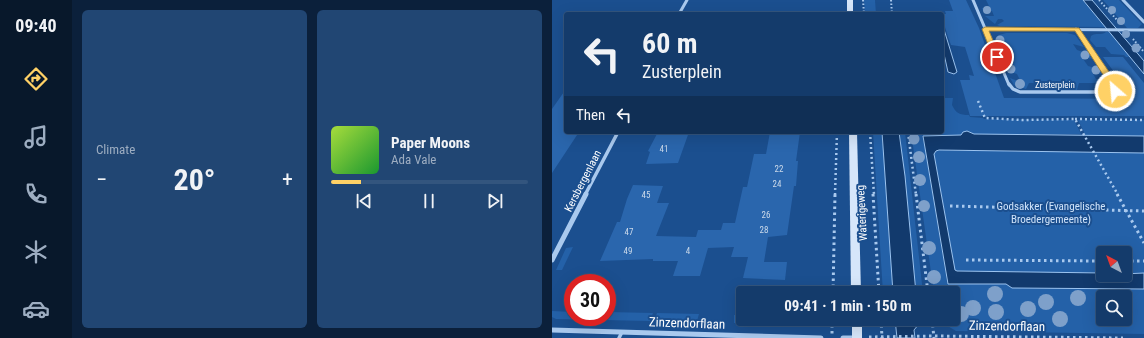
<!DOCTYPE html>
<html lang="en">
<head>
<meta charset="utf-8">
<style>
	body { margin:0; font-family:"Roboto Condensed",sans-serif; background:#214673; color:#f1f3f6; height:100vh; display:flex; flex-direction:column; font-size:15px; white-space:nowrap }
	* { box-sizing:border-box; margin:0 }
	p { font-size:13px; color:#9dadc1 }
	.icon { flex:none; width:22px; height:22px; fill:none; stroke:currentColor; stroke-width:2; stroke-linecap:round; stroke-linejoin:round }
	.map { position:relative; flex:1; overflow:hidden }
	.side { display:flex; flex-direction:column; gap:10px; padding:10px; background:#0b203b; width:480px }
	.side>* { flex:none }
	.banner { position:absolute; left:12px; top:12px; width:380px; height:122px; border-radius:4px; box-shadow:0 4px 16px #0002,0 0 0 1px #33557e; background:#143b6b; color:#f1f3f6; overflow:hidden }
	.needle { width:26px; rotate:319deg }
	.tools { position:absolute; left:544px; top:246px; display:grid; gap:8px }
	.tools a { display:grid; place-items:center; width:36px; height:36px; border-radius:4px; background:#143b6b; box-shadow:0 4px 16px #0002,0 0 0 1px #33557e; font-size:20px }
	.speed { position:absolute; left:12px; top:274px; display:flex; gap:8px; font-size:20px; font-weight:700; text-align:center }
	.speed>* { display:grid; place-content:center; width:52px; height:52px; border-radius:50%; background:#143b6b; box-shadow:0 4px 16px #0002,0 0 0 1px #33557e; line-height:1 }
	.speed .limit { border:6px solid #d22; background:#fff; color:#111 }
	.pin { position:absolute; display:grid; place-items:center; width:34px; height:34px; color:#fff; margin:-17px; border:2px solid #fff; border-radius:50%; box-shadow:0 1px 4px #0007 }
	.me { position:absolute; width:44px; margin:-22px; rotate:333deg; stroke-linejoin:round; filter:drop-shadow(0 0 3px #0008) }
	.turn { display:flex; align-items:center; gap:14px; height:84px; padding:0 12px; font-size:18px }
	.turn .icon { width:52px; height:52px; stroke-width:2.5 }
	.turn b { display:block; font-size:28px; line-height:34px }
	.then { display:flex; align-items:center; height:38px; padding:0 12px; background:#0003; gap:8px; font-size:15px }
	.big { font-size:30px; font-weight:700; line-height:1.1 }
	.side .widget { flex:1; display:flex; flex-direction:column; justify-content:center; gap:6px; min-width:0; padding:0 14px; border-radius:6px; background:#214673 }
	.song { display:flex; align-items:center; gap:12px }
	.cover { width:48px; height:48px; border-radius:6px; background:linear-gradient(135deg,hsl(80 70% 55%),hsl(130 70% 35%)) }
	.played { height:4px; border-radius:2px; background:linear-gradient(90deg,#ffd166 15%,#33557e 15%) }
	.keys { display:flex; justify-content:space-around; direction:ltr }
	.heat { display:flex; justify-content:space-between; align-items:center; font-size:22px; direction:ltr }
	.side .tiles { flex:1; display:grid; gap:10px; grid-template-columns:repeat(2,1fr) }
	.trip { position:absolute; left:184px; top:286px; width:224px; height:40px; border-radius:4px; background:#143b6b; box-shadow:0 4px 16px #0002,0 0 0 1px #33557e; font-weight:700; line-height:40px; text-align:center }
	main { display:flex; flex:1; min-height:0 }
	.dock { display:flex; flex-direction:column; width:72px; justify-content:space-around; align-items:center; background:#08182b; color:#9dadc1 }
	.dock .icon { width:28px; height:28px }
	.dock .on { color:#ffd166 }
	.dock b { font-size:18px; color:#f1f3f6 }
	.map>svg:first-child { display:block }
	.green { fill:#2461a8; fill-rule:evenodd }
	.water { fill:#123a6d; stroke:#9cc4f0 }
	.building { fill:#2a66ad }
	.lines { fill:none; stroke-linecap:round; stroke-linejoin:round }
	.path-far2 { stroke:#a9c9ee; stroke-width:2; stroke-dasharray:1.5 2; stroke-linecap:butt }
	.path-far1 { stroke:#a9c9ee; stroke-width:2.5; stroke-dasharray:2 3; stroke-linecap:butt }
	.path { stroke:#a9c9ee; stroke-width:3; stroke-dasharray:2.5 3.5; stroke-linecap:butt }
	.lane { stroke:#a9c9ee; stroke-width:3.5 }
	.street-far2 { stroke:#a9c9ee; stroke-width:3 }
	.street-far1 { stroke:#a9c9ee; stroke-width:3.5 }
	.street { stroke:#a9c9ee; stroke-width:5 }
	.secondary { fill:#d6e6fa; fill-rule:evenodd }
	.tree { fill:#7ea0ca }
	.route { fill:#ffd166; stroke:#a68842 }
	.labels { text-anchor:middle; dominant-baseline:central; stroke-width:4; stroke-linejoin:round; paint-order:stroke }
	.far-street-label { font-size:9px; fill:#fff; stroke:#1b4f8f }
	.number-label { font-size:9px; fill:#cad9ea }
	.street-label { font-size:11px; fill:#fff; stroke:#1b4f8f }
	.park-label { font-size:11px; fill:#cfe3fa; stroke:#1b4f8f }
	.near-street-label { font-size:13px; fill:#fff; stroke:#1b4f8f }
</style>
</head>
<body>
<main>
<nav class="dock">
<b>09:40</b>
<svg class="icon on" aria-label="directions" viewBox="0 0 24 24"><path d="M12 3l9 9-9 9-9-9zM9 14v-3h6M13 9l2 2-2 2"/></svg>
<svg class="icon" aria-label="music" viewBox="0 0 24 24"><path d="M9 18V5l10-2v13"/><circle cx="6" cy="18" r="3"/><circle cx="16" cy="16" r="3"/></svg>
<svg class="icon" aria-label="phone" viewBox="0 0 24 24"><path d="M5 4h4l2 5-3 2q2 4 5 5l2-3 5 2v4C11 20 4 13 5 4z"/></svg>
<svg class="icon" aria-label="climate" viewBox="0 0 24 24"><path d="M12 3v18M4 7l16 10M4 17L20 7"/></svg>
<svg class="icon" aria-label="car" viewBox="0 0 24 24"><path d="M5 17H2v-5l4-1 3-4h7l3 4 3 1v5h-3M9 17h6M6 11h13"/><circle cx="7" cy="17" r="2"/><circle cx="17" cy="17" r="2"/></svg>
</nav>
<section class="side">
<div class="tiles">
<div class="widget"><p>Climate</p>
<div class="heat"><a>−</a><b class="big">20°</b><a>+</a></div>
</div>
<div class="widget">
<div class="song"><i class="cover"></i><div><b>Paper Moons</b><p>Ada Vale</p></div></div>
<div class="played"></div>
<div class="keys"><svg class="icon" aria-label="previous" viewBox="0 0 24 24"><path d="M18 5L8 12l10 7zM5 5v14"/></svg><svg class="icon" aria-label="pause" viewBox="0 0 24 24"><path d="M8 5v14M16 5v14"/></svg><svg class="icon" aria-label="next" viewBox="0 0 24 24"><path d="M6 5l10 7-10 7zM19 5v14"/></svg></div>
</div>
</div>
</section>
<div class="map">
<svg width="592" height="338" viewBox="0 0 592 338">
	<rect width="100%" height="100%" fill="#1b4f8f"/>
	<g class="green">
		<polygon points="312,0 323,0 324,14 313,14"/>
		<polygon points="434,0 531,0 554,27 448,26 445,25 452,21 450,19 446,19 443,24 433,16 442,16 440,11 431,11 430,8 438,8"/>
		<polygon points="551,0 567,0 590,24 586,28 575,28"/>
		<path d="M554 32H558L579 57H574L572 55 559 54 553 47H544L538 40 539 36C544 32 549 36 554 32Z"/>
		<polygon points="454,33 515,33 523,35 532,47 521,44 525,50 537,54 540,59 529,56 536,66 547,69 552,75 540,72 544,79 557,83 558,87 552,90 543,90 544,83 527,83 525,90 492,90 494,83 477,83 474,89 462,85 458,78 469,82 465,74 454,70 452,65 463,68 458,58 447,55 445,50 455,53 453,47 443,43 442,41 447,35"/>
		<path d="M390 98H401L400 105C404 113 407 115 417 115L418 117 431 118 432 119 522 120 529 134H422C418 131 411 130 409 135L371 136 395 283 397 284H454L460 288 592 289V334L404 331 394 325 388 319H401V293H382L359 132H390ZM551 297H573V319H551Z"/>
		<polygon points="526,120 592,120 592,136 534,136"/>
		<polygon points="321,132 330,132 341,293 331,293"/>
		<polygon points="347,132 353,132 371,293 364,293 353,176"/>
		<polygon points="387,150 592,153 592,273 573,273 573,253 551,253 551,273 405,272 403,270 382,154 384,151"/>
		<polygon points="21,247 10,270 4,270 14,248"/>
		<polygon points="0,311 21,312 21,317 55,317 55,312 101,313 98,321 4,319 0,317"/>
		<polygon points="105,313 147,314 145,321 143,322 102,321"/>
		<polygon points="182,315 191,315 191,319 268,319 268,326 182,323"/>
	</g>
	<g class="water">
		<polygon points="531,0 540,0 592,61 592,74"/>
		<polygon points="390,23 405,72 402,74 396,72 390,45"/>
		<polygon points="415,131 422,134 592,136 592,153 387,150 384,151 382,154 403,270 405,271 551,273 551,275 592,273 592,289 460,288 454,284 396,284 371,136 409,135 411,132"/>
		<polygon points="330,132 347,132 353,176 364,293 341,293"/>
		<polygon points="343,319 367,319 367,324 362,330 363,338 345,338"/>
	</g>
	<g class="building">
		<polygon points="397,0 414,0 427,28 452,98 582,99 551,57 571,57 592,83 592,116 418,116 408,80 418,80 417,75 422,76 413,47 399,45 396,37 389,14 394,14 393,11 401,11"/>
		<polygon points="14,89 14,132 27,132 0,173 0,109"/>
		<polygon points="106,132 137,132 126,163 94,164 98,152 96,151"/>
		<polygon points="218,132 248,132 244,161 246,161 244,186 242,186 235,235 216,237 212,262 235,262 233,280 191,278 196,257 179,257 182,247 156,248 148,276 121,276 126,261 101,261 101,259 48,261 65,222 68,222 75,199 81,185 111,186 105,203 117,203 104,236 144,237 146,230 169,230 171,223 183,223 191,187 195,187 202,154 214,154"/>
	</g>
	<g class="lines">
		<g class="path-far2">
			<polyline points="311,0 312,14"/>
			<polyline points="339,0 340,14"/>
			<polyline points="547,0 566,21"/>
			<polyline points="581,39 592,52"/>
		</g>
		<g class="path-far1">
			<polyline points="426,101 433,118 471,120 523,119 566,195"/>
			<polyline points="523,119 592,120"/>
			<polyline points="318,132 322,195"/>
			<polyline points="356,132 364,195"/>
			<polyline points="283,195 285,132"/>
		</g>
		<g class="path">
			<polyline points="321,194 327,293"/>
			<polyline points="364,194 376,293"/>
			<polyline points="565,194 592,243"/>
			<polyline points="398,206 592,211"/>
			<polyline points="414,260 551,261"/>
			<polyline points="573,261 592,261"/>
			<polyline points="281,293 283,194"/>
			<polyline points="280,319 280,336"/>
			<polyline points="329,319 330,338"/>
			<polyline points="380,319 382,338"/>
			<polyline points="317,337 382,336 571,338"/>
		</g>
		<polyline class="lane" points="67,338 70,332"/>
		<g class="street-far2">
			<polyline points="421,0 457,85"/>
			<polyline points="571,0 592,22"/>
			<polyline points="127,14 135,0"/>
			<polyline points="433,29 592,30"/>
			<polyline points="524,29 562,85"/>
		</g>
		<g class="street-far1">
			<polyline points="457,84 461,89 468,92 557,92 563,91 561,84"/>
			<polyline points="33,195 66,132"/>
		</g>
		<g class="street">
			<polyline points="0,260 34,194"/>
			<polyline points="0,330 269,338"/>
			<polyline points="291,338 305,338"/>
		</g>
		<g class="secondary">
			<rect x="295" y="0" width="6" height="14"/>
			<polygon points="297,132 305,132 309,293 299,293"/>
			<rect x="300" y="319" width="10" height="19"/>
		</g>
	</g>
	<g class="tree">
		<circle cx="435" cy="10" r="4"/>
		<circle cx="560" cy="10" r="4"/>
		<circle cx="569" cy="21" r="4"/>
		<circle cx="574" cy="34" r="4"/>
		<circle cx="448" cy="40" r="4.5"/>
		<circle cx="584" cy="48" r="4.5"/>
		<circle cx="453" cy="54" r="4.5"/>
		<circle cx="533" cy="55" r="4.5"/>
		<circle cx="459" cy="69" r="4.5"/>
		<circle cx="544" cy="70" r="4.5"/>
		<circle cx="468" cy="84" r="5"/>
		<circle cx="551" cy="84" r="5"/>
		<circle cx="362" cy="139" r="5.5"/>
		<circle cx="367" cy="157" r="6"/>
		<circle cx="368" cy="180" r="6"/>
		<circle cx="372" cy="206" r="6"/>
		<circle cx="377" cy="248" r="7"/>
		<circle cx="382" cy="277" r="7"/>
		<circle cx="443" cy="294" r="8"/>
		<circle cx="526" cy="298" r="8"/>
		<circle cx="494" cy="302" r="8"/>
		<circle cx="421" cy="308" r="8"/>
		<circle cx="476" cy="309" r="8"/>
		<circle cx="444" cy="312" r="8"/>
		<circle cx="409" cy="314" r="8"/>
		<circle cx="508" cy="319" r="8"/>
	</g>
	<polygon class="route" points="433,27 527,28 566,85 565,92 560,92 559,87 523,31 437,31 448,57 445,59 441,57 430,29"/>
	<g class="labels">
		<g class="far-street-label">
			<text x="503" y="85">Zusterplein</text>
		</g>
		<g class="number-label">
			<text x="112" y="149">41</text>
			<text x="227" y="169">22</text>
			<text x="225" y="184">24</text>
			<text x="94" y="195">45</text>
			<text x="214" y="215">26</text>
			<text x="212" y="230">28</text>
			<text x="77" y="232">47</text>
			<text x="76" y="251">49</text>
			<text x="136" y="251">4</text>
		</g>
		<g class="street-label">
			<text transform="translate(31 181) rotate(-63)">Kersbergenlaan</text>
			<text transform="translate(310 213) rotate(-93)">Waterigeweg</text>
		</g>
		<g class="park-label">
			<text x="499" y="206">Godsakker (Evangelische<tspan x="499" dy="13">Broedergemeente)</tspan></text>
		</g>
		<g class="near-street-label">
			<text transform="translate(135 323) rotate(2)">Zinzendorflaan</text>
			<text transform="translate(455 326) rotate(1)">Zinzendorflaan</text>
		</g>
	</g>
</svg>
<div class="tools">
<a><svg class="needle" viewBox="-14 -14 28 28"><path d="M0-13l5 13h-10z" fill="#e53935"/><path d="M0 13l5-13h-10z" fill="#9dadc1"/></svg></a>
<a><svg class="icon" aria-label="search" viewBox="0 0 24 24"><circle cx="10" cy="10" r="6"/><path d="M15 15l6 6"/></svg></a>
</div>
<div class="speed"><div class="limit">30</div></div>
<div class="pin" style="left:445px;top:57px;background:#d93025"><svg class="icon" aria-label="arrive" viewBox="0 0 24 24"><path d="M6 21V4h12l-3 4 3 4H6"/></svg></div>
<svg class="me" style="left:563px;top:91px" viewBox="-20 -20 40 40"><circle r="17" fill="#ffd166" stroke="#fff" stroke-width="3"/><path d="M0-11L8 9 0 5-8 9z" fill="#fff"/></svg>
<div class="trip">09:41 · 1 min · 150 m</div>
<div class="banner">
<div class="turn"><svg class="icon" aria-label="left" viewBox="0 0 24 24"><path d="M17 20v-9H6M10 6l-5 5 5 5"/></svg><div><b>60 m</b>Zusterplein</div></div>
<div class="then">Then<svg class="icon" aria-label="left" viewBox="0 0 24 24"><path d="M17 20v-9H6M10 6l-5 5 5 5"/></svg></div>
</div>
</div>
</main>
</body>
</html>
